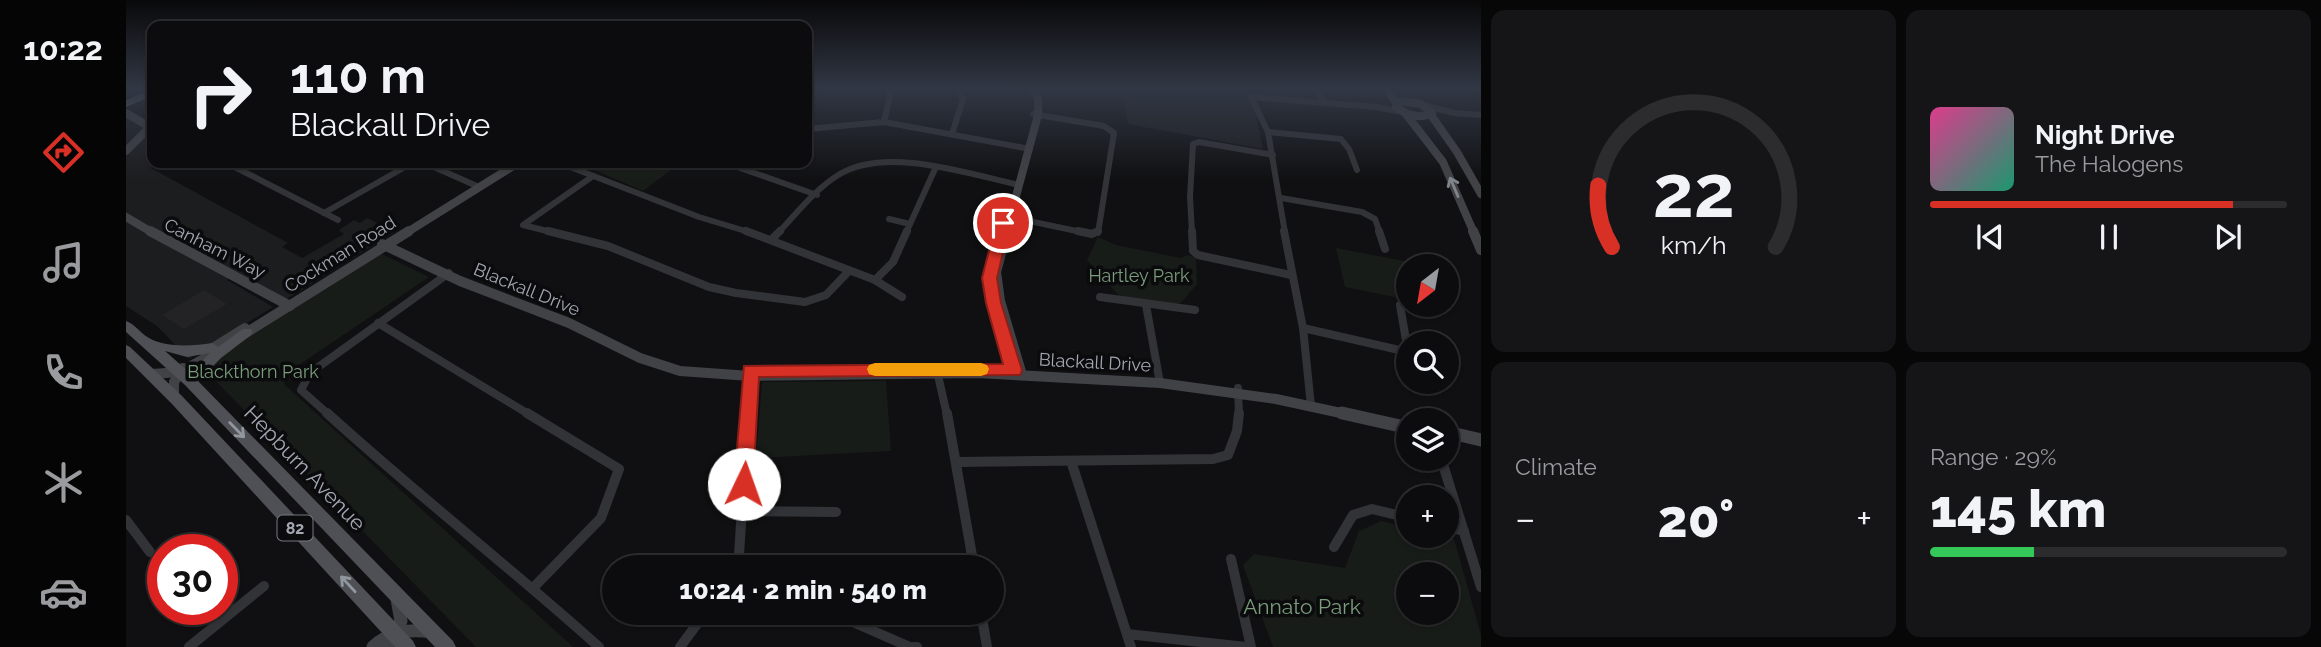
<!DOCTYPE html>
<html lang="en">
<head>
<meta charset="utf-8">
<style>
	body { margin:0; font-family:Raleway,sans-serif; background:#151517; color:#f1f3f6; height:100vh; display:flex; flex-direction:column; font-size:26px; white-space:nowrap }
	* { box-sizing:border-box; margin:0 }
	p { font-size:23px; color:#9a9b9e }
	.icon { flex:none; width:38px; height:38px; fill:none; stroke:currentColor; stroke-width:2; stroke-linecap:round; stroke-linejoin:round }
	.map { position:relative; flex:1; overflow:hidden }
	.panel { display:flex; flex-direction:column; gap:10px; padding:10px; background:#070708; width:840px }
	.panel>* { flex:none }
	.top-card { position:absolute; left:21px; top:21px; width:665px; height:147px; border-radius:14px; box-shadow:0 2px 5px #0004,0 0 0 2px #2c2c2e; background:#0c0c0e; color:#f1f3f6; overflow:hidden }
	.needle { width:46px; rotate:211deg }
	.tools { position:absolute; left:1270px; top:254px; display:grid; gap:14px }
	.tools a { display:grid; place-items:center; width:63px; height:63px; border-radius:50%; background:#0c0c0e; box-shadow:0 2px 5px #0004,0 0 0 2px #2c2c2e; font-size:35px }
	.speed { position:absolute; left:21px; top:534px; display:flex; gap:14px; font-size:35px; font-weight:700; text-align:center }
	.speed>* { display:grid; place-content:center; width:91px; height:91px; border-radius:50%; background:#0c0c0e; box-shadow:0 2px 5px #0004,0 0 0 2px #2c2c2e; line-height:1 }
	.speed .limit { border:10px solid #d22; background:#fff; color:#111 }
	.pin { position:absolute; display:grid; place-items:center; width:60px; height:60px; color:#fff; margin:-30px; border:4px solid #fff; border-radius:50%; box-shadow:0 2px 7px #0007 }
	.me { position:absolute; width:77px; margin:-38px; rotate:3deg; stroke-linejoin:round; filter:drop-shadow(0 0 5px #0008) }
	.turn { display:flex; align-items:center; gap:24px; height:147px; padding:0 28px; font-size:32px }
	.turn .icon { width:91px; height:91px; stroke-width:2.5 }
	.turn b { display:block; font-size:49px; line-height:60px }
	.big { font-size:52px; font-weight:800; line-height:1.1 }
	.panel .widget { flex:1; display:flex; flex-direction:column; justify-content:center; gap:10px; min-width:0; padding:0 24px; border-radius:14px; background:#151517 }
	.panel .dial { align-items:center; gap:0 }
	.dial svg { height:182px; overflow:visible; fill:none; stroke:#2c2c2e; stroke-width:7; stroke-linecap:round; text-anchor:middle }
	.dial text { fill:#f1f3f6; stroke:none }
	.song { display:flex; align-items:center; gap:21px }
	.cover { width:84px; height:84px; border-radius:10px; background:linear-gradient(135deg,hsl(330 70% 55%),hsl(160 70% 35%)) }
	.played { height:7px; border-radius:4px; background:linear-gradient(90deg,#d93025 85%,#2c2c2e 85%) }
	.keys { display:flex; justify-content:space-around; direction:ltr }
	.heat { display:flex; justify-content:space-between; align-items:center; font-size:38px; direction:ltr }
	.charge { height:10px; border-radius:5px; background:linear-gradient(90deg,#34c759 29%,#2c2c2e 0) }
	.panel .tiles { flex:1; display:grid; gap:10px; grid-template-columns:repeat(2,1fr) }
	.trip { position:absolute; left:476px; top:555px; width:402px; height:70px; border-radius:35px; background:#0c0c0e; box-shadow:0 2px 5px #0004,0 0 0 2px #2c2c2e; font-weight:800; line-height:70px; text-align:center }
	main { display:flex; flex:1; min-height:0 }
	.tab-bar { display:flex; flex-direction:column; width:126px; justify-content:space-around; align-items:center; background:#050506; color:#9a9b9e }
	.tab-bar .icon { width:49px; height:49px }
	.tab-bar .on { color:#d93025 }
	.tab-bar b { font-size:32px; color:#f1f3f6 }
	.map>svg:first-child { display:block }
	.built { fill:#1c1d1f }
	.green { fill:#171c18; fill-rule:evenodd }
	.building { fill:#232326 }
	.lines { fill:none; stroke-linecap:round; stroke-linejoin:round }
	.street-far2 { stroke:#323337; stroke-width:6 }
	.street-far1 { stroke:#323337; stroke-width:8 }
	.street { stroke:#323337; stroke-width:10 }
	.secondary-far2 { stroke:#404246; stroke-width:8 }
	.secondary-far1 { stroke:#404246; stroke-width:10 }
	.secondary { stroke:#404246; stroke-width:13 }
	.primary { fill:#4e5055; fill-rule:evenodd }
	.highway { fill:#5e6167; fill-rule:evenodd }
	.oneway { stroke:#80848c }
	.oneway2 { stroke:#91969f }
	.route { fill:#d93025; stroke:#8d1f18; stroke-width:2 }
	.slow { fill:#f59e0b }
	.labels { text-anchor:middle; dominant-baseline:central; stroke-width:7; stroke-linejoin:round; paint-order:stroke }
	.shield { fill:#0b0b0d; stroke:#757880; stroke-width:2 }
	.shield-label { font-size:16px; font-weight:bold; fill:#a2a7b2 }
	.street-label { font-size:18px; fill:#a2a7b2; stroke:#0b0b0d }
	.park-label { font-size:18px; fill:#7a9d7b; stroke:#0b0b0d }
	.near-street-label { font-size:21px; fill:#a2a7b2; stroke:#0b0b0d }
	.near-park-label { font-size:21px; fill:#7a9d7b; stroke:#0b0b0d }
</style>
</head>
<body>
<main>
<nav class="tab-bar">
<b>10:22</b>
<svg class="icon on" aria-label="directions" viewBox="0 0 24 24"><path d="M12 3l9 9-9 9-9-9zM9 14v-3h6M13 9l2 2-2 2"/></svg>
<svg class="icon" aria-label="music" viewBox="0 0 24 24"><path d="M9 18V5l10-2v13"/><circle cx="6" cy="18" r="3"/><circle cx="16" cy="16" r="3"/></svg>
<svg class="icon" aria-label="phone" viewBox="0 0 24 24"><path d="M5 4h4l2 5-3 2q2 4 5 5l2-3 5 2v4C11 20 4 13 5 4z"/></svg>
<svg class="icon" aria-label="climate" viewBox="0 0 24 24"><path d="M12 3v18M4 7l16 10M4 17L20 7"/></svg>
<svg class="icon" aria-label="car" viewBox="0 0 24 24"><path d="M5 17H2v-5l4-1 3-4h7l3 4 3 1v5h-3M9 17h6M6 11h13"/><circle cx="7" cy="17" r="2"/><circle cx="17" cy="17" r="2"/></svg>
</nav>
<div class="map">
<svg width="1355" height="647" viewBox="0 0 1355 647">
	<rect width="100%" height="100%" fill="#101012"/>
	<g class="built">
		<polygon points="991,89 1120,89 1128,105 1137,149 1002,124 998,102"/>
		<polygon points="0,117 26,124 26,163 31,163 25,168 162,243 156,247 176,258 218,234 213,230 228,220 234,223 241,218 269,232 159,300 112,272 101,280 147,307 63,359 31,326 0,306"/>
	</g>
	<g class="green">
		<polygon points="452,163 554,163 517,191"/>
		<polygon points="972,237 990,245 1055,258 1062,255 1070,257 1071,284 1054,304 995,298 961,260"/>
		<polygon points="1210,248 1305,266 1283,266 1283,300 1219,287"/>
		<polygon points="254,253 303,277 161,373 158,384 447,647 350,647 75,366"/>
		<polygon points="760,381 765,451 630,458 636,382"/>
		<path d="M1255 521 1283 528V536H1313L1328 539 1355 635V647H1147L1117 565 1128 554 1219 568 1233 531ZM1321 574V612H1283V574Z"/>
	</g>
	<polygon class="building" points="78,290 101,304 58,329 36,315"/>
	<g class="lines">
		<g class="street-far2">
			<polyline points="1190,89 1198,102"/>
			<polyline points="1353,89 1355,91"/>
			<polyline points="1297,105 1328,113 1355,115"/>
			<polyline points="907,114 978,126 988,133 972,233"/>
			<polyline points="758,122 764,95 761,89"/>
			<polyline points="681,129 758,122 904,149"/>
			<polyline points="1142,132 1215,139 1223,149 1231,170"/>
			<polyline points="826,134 837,99 832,89"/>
			<polyline points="101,163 212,220"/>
			<polyline points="299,163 353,187"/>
			<polyline points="434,163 573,217 626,233"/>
			<polyline points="600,163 691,195"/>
			<polyline points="1155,198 1236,212 1249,219 1254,233"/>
			<polyline points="198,213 286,163"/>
			<polyline points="879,216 960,233"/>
			<polyline points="763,219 784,224"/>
			<polyline points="429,233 397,225 467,176"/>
			<path d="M652 233C671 213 690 188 714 174 761 146 843 174 893 185"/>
			<polyline points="780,233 809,169"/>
			<polyline points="1066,233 1064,197 1067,144 1073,142 1147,155"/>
			<polyline points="1159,233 1142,132 1125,97 1250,107 1276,112"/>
		</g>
		<g class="street-far1">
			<polyline points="422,231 482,246 583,287 610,293 679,302 700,295 723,271"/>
			<polyline points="620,231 749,280 767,262 781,231"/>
			<polyline points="952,231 966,234 972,231"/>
			<polyline points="1066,231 1067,251 1072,255 1165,275"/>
			<polyline points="1158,231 1177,328 1185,406"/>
			<polyline points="1253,231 1259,249"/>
			<polyline points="646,239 654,231"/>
			<polyline points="749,280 776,297"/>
			<polyline points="974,297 1069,310"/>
			<polyline points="1020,305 1034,383"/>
			<polyline points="252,323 404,415"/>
			<polyline points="1177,328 1282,352 1274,305"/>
			<polyline points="811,371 821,415"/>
			<polyline points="1112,388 1113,415"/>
			<polyline points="203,415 175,390 184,373 323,273"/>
			<polyline points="621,415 624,372"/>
		</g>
		<g class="street">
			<path d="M201 413C290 494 384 567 473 647"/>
			<polyline points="401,413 493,469 475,518 407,588"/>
			<polyline points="821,413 848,567"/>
			<polyline points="1315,458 1355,587"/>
			<polyline points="945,461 1005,647"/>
			<polyline points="830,462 1087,459 1102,455 1111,431 1113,413"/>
			<polyline points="616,511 710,512"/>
			<polyline points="0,520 24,552"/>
			<polyline points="1321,527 1338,531"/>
			<polyline points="1208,547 1227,515 1246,509 1283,518"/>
			<polyline points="1105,559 1125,647"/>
			<polyline points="608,567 613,555 622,413"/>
			<polyline points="855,612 861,647"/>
			<polyline points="720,619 784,647 791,647"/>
			<polyline points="1001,634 1120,647"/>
			<polyline points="63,647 138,586"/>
			<polyline points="554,647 580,612"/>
		</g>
		<g class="secondary-far2">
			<polyline points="1261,89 1270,103"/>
			<path d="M1274 101 1295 104 1306 113C1293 120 1281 115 1270 107Z"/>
			<polyline points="0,113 24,127 0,151"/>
			<polyline points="1280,114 1317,162 1348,233"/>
			<polyline points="1305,115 1331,152 1355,194"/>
			<polyline points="0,217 27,233"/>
			<polyline points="280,233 392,163"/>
			<polyline points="880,233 912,115 912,99 908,89"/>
		</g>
		<g class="secondary-far1">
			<polyline points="24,231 164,306"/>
			<polyline points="881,231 870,272 874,301 896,375"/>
			<polyline points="1347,231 1355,250"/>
			<polyline points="256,244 334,281 443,323 514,358 554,371 624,376 851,373 1034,383 1150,399 1224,415"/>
			<polyline points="115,336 283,231"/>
			<polyline points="79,353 119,328"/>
			<polyline points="26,374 54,372 87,354"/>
			<polyline points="48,397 48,382 57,368"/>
		</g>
		<g class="secondary">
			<polyline points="1216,413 1283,428"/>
			<polyline points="1321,432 1355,440"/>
			<path d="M247 647C264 631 283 629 306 632"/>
			<polyline points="261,647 275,621 271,599"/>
		</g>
		<g class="primary">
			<path d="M0 321C9 324 14 333 23 338 40 348 67 346 86 343L92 347 117 329H125L127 332 125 335 95 358 72 381 327 641 330 647H309L59 385 0 332ZM39 351 61 357 84 353 64 373Z"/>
			<polygon points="0,345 4,347 56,396 287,641 290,647 269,647 46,404 0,358"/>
		</g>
		<polygon class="highway" points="26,89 26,96 0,107 0,100"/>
	</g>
	<defs><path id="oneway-shaft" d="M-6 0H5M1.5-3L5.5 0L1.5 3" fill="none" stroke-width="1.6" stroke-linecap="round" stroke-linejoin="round" transform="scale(1.75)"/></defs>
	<use class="oneway" href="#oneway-shaft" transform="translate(1328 187) rotate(-113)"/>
	<g class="oneway2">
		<use href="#oneway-shaft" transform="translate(111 430) rotate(46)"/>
		<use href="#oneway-shaft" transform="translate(222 584) rotate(-133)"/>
	</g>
	<linearGradient id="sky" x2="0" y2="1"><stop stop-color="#09090a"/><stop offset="0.49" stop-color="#313744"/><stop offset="1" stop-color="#313744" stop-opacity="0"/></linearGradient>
	<rect width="1355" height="180" fill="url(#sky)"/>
	<polygon class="route" points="877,218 884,223 871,278 875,303 896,370 894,375 633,377 627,484 625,490 618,493 611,490 608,484 618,366 877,364 860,303 856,278 870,223"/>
	<polygon class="slow" points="749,363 855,363 861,365 863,369 861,374 855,376 749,376 743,374 741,369 743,365"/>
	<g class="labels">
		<rect class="shield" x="151.5" y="515.5" width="35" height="25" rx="5"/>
		<g class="shield-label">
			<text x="169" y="528">82</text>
		</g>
		<g class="street-label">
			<text transform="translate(89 248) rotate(27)">Canham Way</text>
			<text transform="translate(214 254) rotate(-32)">Cockman Road</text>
			<text transform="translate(401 289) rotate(22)">Blackall Drive</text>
			<text transform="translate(969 362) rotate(3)">Blackall Drive</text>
		</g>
		<g class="park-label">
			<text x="1013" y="275">Hartley Park</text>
			<text x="127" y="371">Blackthorn Park</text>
		</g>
		<g class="near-street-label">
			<text transform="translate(179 468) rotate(46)">Hepburn Avenue</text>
		</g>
		<g class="near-park-label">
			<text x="1176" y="606">Annato Park</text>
		</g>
	</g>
</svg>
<div class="tools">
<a><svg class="needle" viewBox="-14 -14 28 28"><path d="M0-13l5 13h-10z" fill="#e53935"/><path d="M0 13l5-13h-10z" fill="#9a9b9e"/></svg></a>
<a><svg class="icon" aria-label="search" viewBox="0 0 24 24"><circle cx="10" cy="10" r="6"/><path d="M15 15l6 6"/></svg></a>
<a><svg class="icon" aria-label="layers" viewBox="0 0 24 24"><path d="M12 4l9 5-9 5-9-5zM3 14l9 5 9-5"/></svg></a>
<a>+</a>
<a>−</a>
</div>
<div class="speed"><div class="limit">30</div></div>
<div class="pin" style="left:877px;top:223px;background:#d93025"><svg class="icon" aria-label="arrive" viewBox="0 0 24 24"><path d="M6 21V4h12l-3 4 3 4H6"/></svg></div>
<svg class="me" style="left:618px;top:484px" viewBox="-20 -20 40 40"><circle r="19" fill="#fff"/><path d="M0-13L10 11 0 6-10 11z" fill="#d93025"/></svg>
<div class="trip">10:24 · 2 min · 540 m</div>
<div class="top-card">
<div class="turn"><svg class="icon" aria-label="right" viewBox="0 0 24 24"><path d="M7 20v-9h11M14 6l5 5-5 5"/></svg><div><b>110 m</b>Blackall Drive</div></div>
</div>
</div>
<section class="panel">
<div class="tiles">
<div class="widget dial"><svg viewBox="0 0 100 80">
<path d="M14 69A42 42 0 1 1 86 69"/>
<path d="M14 69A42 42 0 0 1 8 42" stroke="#d93025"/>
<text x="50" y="56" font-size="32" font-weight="700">22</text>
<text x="50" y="72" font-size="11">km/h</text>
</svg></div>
<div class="widget">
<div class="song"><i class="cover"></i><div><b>Night Drive</b><p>The Halogens</p></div></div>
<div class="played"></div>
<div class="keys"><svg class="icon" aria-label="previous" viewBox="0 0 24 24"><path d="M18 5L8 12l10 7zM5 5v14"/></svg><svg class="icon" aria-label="pause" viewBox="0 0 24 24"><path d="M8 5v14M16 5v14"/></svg><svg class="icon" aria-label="next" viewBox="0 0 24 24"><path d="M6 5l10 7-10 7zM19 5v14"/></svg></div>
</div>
<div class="widget"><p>Climate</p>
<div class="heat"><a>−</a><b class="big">20°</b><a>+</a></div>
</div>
<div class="widget"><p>Range · 29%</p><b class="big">145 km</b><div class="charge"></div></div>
</div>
</section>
</main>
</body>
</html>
